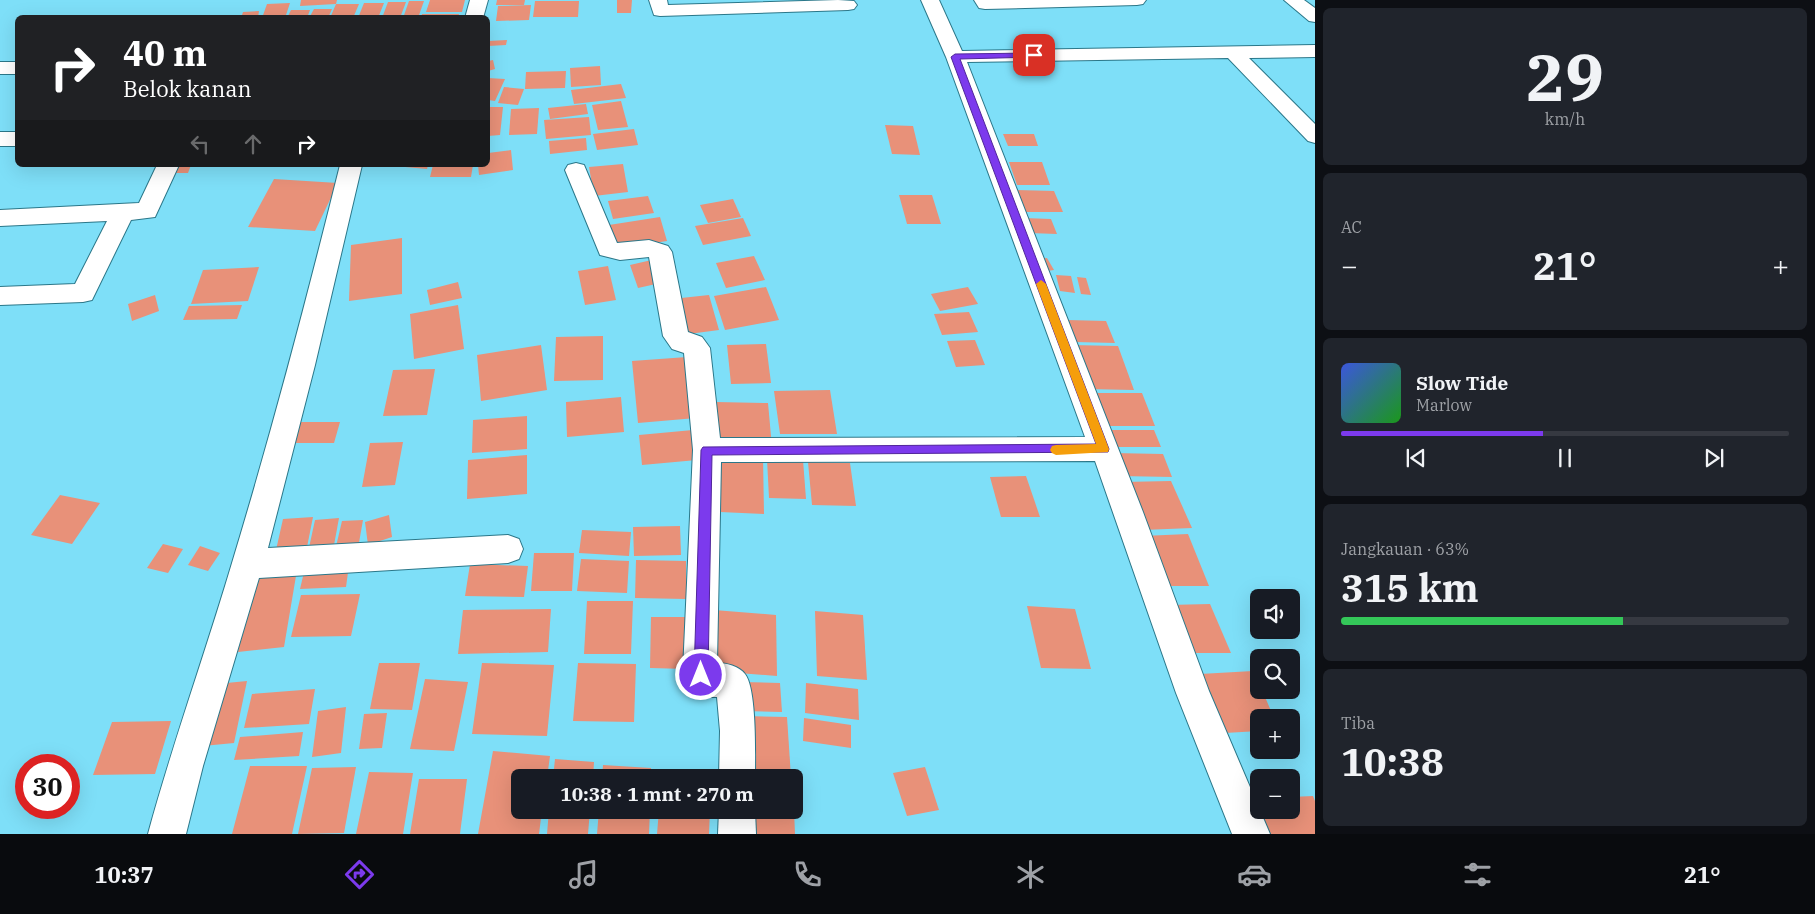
<!DOCTYPE html>
<html lang="id">
<head>
<meta charset="utf-8">
<style>
	body { margin:0; font-family:"IBM Plex Serif",serif; background:#20242c; color:#f1f3f6; height:100vh; display:flex; flex-direction:column; font-size:19px; white-space:nowrap }
	* { box-sizing:border-box; margin:0 }
	p { font-size:16px; color:#9ea1a6 }
	.icon { flex:none; width:28px; height:28px; fill:none; stroke:currentColor; stroke-width:2; stroke-linecap:round; stroke-linejoin:round }
	.map { position:relative; flex:1; overflow:hidden }
	.side { display:flex; flex-direction:column; gap:8px; padding:8px; background:#0d0f14; width:500px }
	.side>* { flex:none }
	.top-card { position:absolute; left:15px; top:15px; width:475px; height:152px; border-radius:8px; box-shadow:0 5px 20px #0002; background:#202124; color:#fff; overflow:hidden }
	.tools { position:absolute; left:1250px; top:589px; display:grid; gap:10px }
	.tools a { display:grid; place-items:center; width:50px; height:50px; border-radius:8px; background:#171b24; box-shadow:0 5px 20px #0002; font-size:25px }
	.speed { position:absolute; left:15px; top:754px; display:flex; gap:10px; font-size:25px; font-weight:700; text-align:center }
	.speed>* { display:grid; place-content:center; width:65px; height:65px; border-radius:50%; background:#171b24; box-shadow:0 5px 20px #0002; line-height:1 }
	.speed .limit { border:8px solid #d22; background:#fff; color:#111 }
	.pin { position:absolute; display:grid; place-items:center; width:42px; height:42px; color:#fff; margin:-21px; border-radius:10px; box-shadow:0 2px 8px #0006 }
	.me { position:absolute; width:55px; margin:-28px; rotate:0deg; stroke-linejoin:round; filter:drop-shadow(0 0 4px #0008) }
	.turn { display:flex; align-items:center; gap:18px; height:105px; padding:0 25px; font-size:22px }
	.turn .icon { width:65px; height:65px; stroke-width:2.5 }
	.turn b { display:block; font-size:35px; line-height:42px }
	.lanes { display:flex; align-items:center; height:48px; padding:0 25px; background:#0003; justify-content:center; gap:25px; direction:ltr }
	.lanes .off { opacity:.35 }
	.big { font-size:38px; font-weight:800; line-height:1.1 }
	.side .tile { flex:1; display:flex; flex-direction:column; justify-content:center; gap:8px; min-width:0; padding:0 18px; border-radius:8px; background:#20242c }
	.side .dial { align-items:center; gap:0 }
	.dial b { font-size:65px; line-height:1 }
	.song { display:flex; align-items:center; gap:15px }
	.cover { width:60px; height:60px; border-radius:8px; background:linear-gradient(135deg,hsl(230 70% 55%),hsl(120 70% 35%)) }
	.played { height:5px; border-radius:2px; background:linear-gradient(90deg,#7c3aed 45%,#363941 45%) }
	.keys { display:flex; justify-content:space-around; direction:ltr }
	.heat { display:flex; justify-content:space-between; align-items:center; font-size:28px; direction:ltr }
	.charge { height:8px; border-radius:4px; background:linear-gradient(90deg,#34c759 63%,#363941 0) }
	.trip { position:absolute; left:511px; top:769px; width:292px; height:50px; border-radius:8px; background:#171b24; box-shadow:0 5px 20px #0002; font-weight:800; line-height:50px; text-align:center }
	.tabs { display:flex; height:80px; justify-content:space-around; align-items:center; background:#090b0e; color:#9ea1a6 }
	.tabs .icon { width:35px; height:35px }
	.tabs .selected { color:#7c3aed }
	.tabs b { font-size:22px; color:#f1f3f6 }
	main { display:flex; flex:1; min-height:0 }
	.map>svg:first-child { display:block }
	.building { fill:#e89179 }
	.lines { fill:none; stroke-linecap:round; stroke-linejoin:round }
	.street-casing { stroke:#2b7789; stroke-width:2 }
	.street { fill:#fff; fill-rule:evenodd }
	.route { fill:#7c3aed; stroke:#51269a }
	.slow { fill:#f59e0b }
</style>
</head>
<body>
<main>
<div class="map">
<svg width="1315" height="834" viewBox="0 0 1315 834">
	<rect width="100%" height="100%" fill="#7edff8"/>
	<g class="building">
		<polygon points="301,0 337,0 336,4 359,4 353,18 330,18 336,4 300,6"/>
		<polygon points="430,0 465,0 462,12 426,12"/>
		<polygon points="497,0 525,0 524,5 496,5"/>
		<polygon points="617,0 632,0 631,13 617,13"/>
		<polygon points="409,1 424,1 418,18 403,18"/>
		<polygon points="535,1 579,1 578,17 533,17"/>
		<polygon points="388,2 406,2 400,18 382,18"/>
		<polygon points="290,3 285,18 262,18 267,4"/>
		<polygon points="364,3 384,3 378,18 358,18"/>
		<polygon points="531,5 529,20 496,21 498,6"/>
		<polygon points="314,9 332,9 328,18 309,18"/>
		<polygon points="291,10 310,10 307,18 287,18"/>
		<polygon points="259,11 258,18 241,18 243,12"/>
		<polygon points="422,14 459,14 458,18 421,18"/>
		<polygon points="507,40 506,45 488,46 488,41"/>
		<polygon points="493,60 495,69 488,71 488,61"/>
		<polygon points="600,66 601,85 571,87 570,68"/>
		<polygon points="566,71 565,88 525,89 526,72"/>
		<polygon points="488,78 505,79 495,101 488,100"/>
		<polygon points="621,84 626,98 574,104 571,90"/>
		<polygon points="504,87 524,89 518,105 498,103"/>
		<polygon points="621,101 628,127 598,130 592,105"/>
		<polygon points="586,104 588,114 550,119 548,108"/>
		<polygon points="488,107 503,107 500,135 488,136"/>
		<polygon points="539,108 537,134 509,135 511,109"/>
		<polygon points="589,117 591,135 546,139 544,120"/>
		<polygon points="885,125 913,126 920,155 892,154"/>
		<polygon points="634,129 638,145 597,150 593,134"/>
		<polygon points="1003,134 1034,134 1038,146 1008,146"/>
		<polygon points="586,138 587,150 550,154 549,141"/>
		<polygon points="511,150 513,170 479,175 478,165 488,165 488,153"/>
		<polygon points="1009,162 1042,162 1050,185 1017,185"/>
		<polygon points="623,164 628,192 594,196 589,167"/>
		<polygon points="177,165 191,165 188,173 173,173"/>
		<polygon points="406,165 428,165 427,169 405,167"/>
		<polygon points="433,165 473,165 471,177 430,177"/>
		<polygon points="274,179 338,183 315,231 248,227"/>
		<polygon points="1016,190 1054,191 1063,212 1024,212"/>
		<polygon points="899,195 932,195 941,224 907,224"/>
		<polygon points="648,196 654,213 613,219 608,201"/>
		<polygon points="733,199 741,217 708,223 700,205"/>
		<polygon points="660,217 667,241 616,249 609,225"/>
		<polygon points="743,218 751,236 703,245 695,226"/>
		<polygon points="1024,218 1051,219 1057,234 1029,233"/>
		<polygon points="402,238 402,294 349,301 351,245"/>
		<polygon points="754,256 765,280 726,288 716,263"/>
		<polygon points="1047,258 1054,270 1040,272 1033,259"/>
		<polygon points="656,259 665,282 638,288 630,265"/>
		<polygon points="608,266 616,300 585,305 578,271"/>
		<polygon points="259,267 248,301 191,304 203,270"/>
		<polygon points="1056,275 1071,276 1075,293 1060,291"/>
		<polygon points="1077,277 1086,278 1091,295 1081,294"/>
		<polygon points="458,282 462,298 430,305 427,290"/>
		<polygon points="766,287 779,320 725,330 714,296"/>
		<polygon points="968,287 978,304 940,311 931,294"/>
		<polygon points="155,295 159,311 132,321 128,304"/>
		<polygon points="709,295 719,330 681,335 672,299"/>
		<polygon points="242,305 237,319 183,320 189,306"/>
		<polygon points="458,305 464,349 414,359 410,314"/>
		<polygon points="969,312 978,332 942,335 934,314"/>
		<polygon points="1067,320 1106,321 1115,343 1075,342"/>
		<polygon points="603,336 603,380 554,381 556,337"/>
		<polygon points="975,340 985,365 956,367 947,341"/>
		<polygon points="766,344 771,383 731,384 727,345"/>
		<polygon points="541,345 547,390 481,401 477,355"/>
		<polygon points="1071,345 1118,346 1134,390 1086,389"/>
		<polygon points="687,357 696,418 638,423 632,361"/>
		<polygon points="435,369 427,415 383,416 393,370"/>
		<polygon points="830,390 837,434 780,434 774,391"/>
		<polygon points="1089,393 1142,393 1155,426 1101,426"/>
		<polygon points="621,397 624,432 567,437 566,402"/>
		<polygon points="716,402 768,403 772,447 718,447"/>
		<polygon points="527,416 527,449 472,453 473,420"/>
		<polygon points="290,422 340,422 334,443 284,443"/>
		<polygon points="693,430 697,460 642,465 639,435"/>
		<polygon points="1102,430 1154,430 1161,447 1109,447"/>
		<polygon points="403,442 395,485 362,487 370,443"/>
		<polygon points="1112,453 1163,454 1172,477 1120,476"/>
		<polygon points="527,455 527,494 467,499 468,460"/>
		<polygon points="721,455 763,457 764,514 720,512"/>
		<polygon points="767,459 803,460 806,499 769,498"/>
		<polygon points="808,462 850,463 856,506 812,505"/>
		<polygon points="1026,476 1040,517 1001,517 990,477"/>
		<polygon points="1171,481 1192,528 1143,530 1123,482"/>
		<polygon points="60,495 100,503 72,544 31,535"/>
		<polygon points="389,515 392,537 368,545 365,522"/>
		<polygon points="313,517 305,557 274,559 283,519"/>
		<polygon points="339,518 332,556 307,557 315,520"/>
		<polygon points="363,520 357,554 334,555 342,521"/>
		<polygon points="680,526 681,555 634,556 633,527"/>
		<polygon points="582,530 631,532 629,556 579,553"/>
		<polygon points="1188,534 1209,586 1163,586 1143,536"/>
		<polygon points="163,544 183,549 168,573 147,568"/>
		<polygon points="200,546 220,553 208,571 188,565"/>
		<polygon points="534,553 574,553 572,591 531,591"/>
		<polygon points="581,559 629,561 627,593 577,591"/>
		<polygon points="636,560 686,561 686,599 635,598"/>
		<polygon points="470,564 528,566 524,597 465,596"/>
		<polygon points="349,565 346,587 300,589 305,568"/>
		<polygon points="297,570 284,647 238,652 253,575"/>
		<polygon points="360,594 351,636 291,637 301,595"/>
		<polygon points="587,601 633,601 631,654 584,654"/>
		<polygon points="1210,604 1231,653 1187,653 1168,605"/>
		<polygon points="1027,606 1075,609 1091,669 1041,668"/>
		<polygon points="551,609 548,652 458,654 463,610"/>
		<polygon points="714,610 776,615 777,676 712,671"/>
		<polygon points="815,611 863,615 867,680 817,676"/>
		<polygon points="651,617 687,617 687,669 650,668"/>
		<polygon points="379,663 420,663 412,710 370,709"/>
		<polygon points="482,663 554,665 547,736 472,734"/>
		<polygon points="578,663 636,664 634,722 573,721"/>
		<polygon points="1253,671 1259,684 1259,690 1262,690 1274,718 1259,718 1259,731 1225,733 1200,674"/>
		<polygon points="425,679 468,682 454,751 410,749"/>
		<polygon points="247,681 234,743 203,746 216,684"/>
		<polygon points="742,682 780,683 782,712 743,711"/>
		<polygon points="806,683 858,689 859,720 805,713"/>
		<polygon points="315,689 309,724 244,728 252,694"/>
		<polygon points="346,707 341,753 312,757 318,711"/>
		<polygon points="387,713 382,748 359,749 364,714"/>
		<polygon points="744,716 787,717 791,777 746,775"/>
		<polygon points="804,718 851,725 851,748 803,741"/>
		<polygon points="171,721 155,774 93,775 112,722"/>
		<polygon points="303,732 299,756 234,760 240,737"/>
		<polygon points="493,751 550,756 547,778 520,778 520,810 542,810 539,834 478,834"/>
		<polygon points="555,759 594,762 593,778 553,778"/>
		<polygon points="603,765 651,768 651,778 602,778"/>
		<polygon points="250,766 307,766 292,834 232,834"/>
		<polygon points="356,767 344,833 298,834 312,768"/>
		<polygon points="925,767 939,810 907,816 893,773"/>
		<polygon points="369,772 413,773 403,834 356,834"/>
		<polygon points="419,779 467,779 460,834 410,834"/>
		<polygon points="1313,796 1315,801 1315,834 1268,834 1259,810 1291,810 1291,797"/>
		<polygon points="549,810 590,810 588,834 547,834"/>
		<polygon points="599,810 650,810 649,834 597,834"/>
		<polygon points="659,810 710,810 709,834 657,834"/>
		<polygon points="745,810 794,810 795,834 745,834"/>
	</g>
	<g class="lines">
		<defs>
			<g id="street">
				<polygon points="470,0 488,0 483,18 465,18"/>
				<polygon points="649,0 667,0 668,5 838,0 854,1 857,5 854,9 848,10 660,16 654,15"/>
				<path d="M921 0H939L962 51 1315 45V57L1249 58 1315 124V143L1308 141 1228 58 967 62 1143 512 1209 691 1270 834H1232L1176 693 1095 461 721 462 717 663C726 663 739 666 745 674 757 689 755 757 755 778H719L720 731 717 697H705L693 692 683 671 693 450 684 353 672 349 663 336 649 257 620 260 600 255 565 170 568 165 576 163 584 165 617 243 649 240 668 246 672 252 688 332 702 337 710 348 720 438 1085 437 946 57Z"/>
				<polygon points="974,0 1146,0 1143,4 1137,5 985,9 979,8"/>
				<polygon points="1284,0 1304,0 1315,8 1315,22 1309,21"/>
				<rect x="0" y="62" width="18" height="12"/>
				<rect x="0" y="132" width="18" height="14"/>
				<polygon points="157,165 179,165 155,217 131,220 92,300 83,302 0,305 0,287 75,284 107,221 0,226 0,210 139,203"/>
				<path d="M340 165H362L315 365 268 548 508 535 519 539 523 549 519 559 508 563 259 578 203 766 186 834H148C173 742 205 654 232 563 272 431 307 298 340 165Z"/>
				<polygon points="719,810 755,810 756,834 718,834"/>
			</g>
		</defs>
		<use href="#street" class="street-casing"/>
		<use href="#street" class="street"/>
	</g>
	<polygon class="route" points="1034,53 1037,54 1037,57 960,59 1109,449 1108,452 712,455 708,675 706,680 701,682 696,680 694,675 701,450 703,447 1096,444 951,57 955,54"/>
	<polygon class="slow" points="1041,280 1046,284 1109,449 1108,452 1056,455 1052,453 1050,450 1052,446 1056,445 1096,444 1036,284"/>
</svg>
<div class="tools">
<a><svg class="icon" aria-label="sound" viewBox="0 0 24 24"><path d="M4 9h4l5-4v14l-5-4H4zM17 9q2 3 0 6"/></svg></a>
<a><svg class="icon" aria-label="search" viewBox="0 0 24 24"><circle cx="10" cy="10" r="6"/><path d="M15 15l6 6"/></svg></a>
<a>+</a>
<a>−</a>
</div>
<div class="speed"><div class="limit">30</div></div>
<div class="pin" style="left:1034px;top:55px;background:#d93025"><svg class="icon" aria-label="arrive" viewBox="0 0 24 24"><path d="M6 21V4h12l-3 4 3 4H6"/></svg></div>
<svg class="me" style="left:701px;top:675px" viewBox="-20 -20 40 40"><circle r="17" fill="#7c3aed" stroke="#fff" stroke-width="3"/><path d="M0-11L8 9 0 5-8 9z" fill="#fff"/></svg>
<div class="trip">10:38 · 1 mnt · 270 m</div>
<div class="top-card">
<div class="turn"><svg class="icon" aria-label="right" viewBox="0 0 24 24"><path d="M7 20v-9h11M14 6l5 5-5 5"/></svg><div><b>40 m</b>Belok kanan</div></div>
<div class="lanes"><svg class="icon off" aria-label="left" viewBox="0 0 24 24"><path d="M17 20v-9H6M10 6l-5 5 5 5"/></svg><svg class="icon off" aria-label="ahead" viewBox="0 0 24 24"><path d="M12 20V5M6 11l6-6 6 6"/></svg><svg class="icon" aria-label="right" viewBox="0 0 24 24"><path d="M7 20v-9h11M14 6l5 5-5 5"/></svg></div>
</div>
</div>
<section class="side">
<div class="tile dial"><b>29</b><p>km/h</p></div>
<div class="tile"><p>AC</p>
<div class="heat"><a>−</a><b class="big">21°</b><a>+</a></div>
</div>
<div class="tile">
<div class="song"><i class="cover"></i><div><b>Slow Tide</b><p>Marlow</p></div></div>
<div class="played"></div>
<div class="keys"><svg class="icon" aria-label="previous" viewBox="0 0 24 24"><path d="M18 5L8 12l10 7zM5 5v14"/></svg><svg class="icon" aria-label="pause" viewBox="0 0 24 24"><path d="M8 5v14M16 5v14"/></svg><svg class="icon" aria-label="next" viewBox="0 0 24 24"><path d="M6 5l10 7-10 7zM19 5v14"/></svg></div>
</div>
<div class="tile"><p>Jangkauan · 63%</p><b class="big">315 km</b><div class="charge"></div></div>
<div class="tile"><p>Tiba</p><b class="big">10:38</b></div>
</section>
</main>
<nav class="tabs">
<b>10:37</b>
<svg class="icon selected" aria-label="directions" viewBox="0 0 24 24"><path d="M12 3l9 9-9 9-9-9zM9 14v-3h6M13 9l2 2-2 2"/></svg>
<svg class="icon" aria-label="music" viewBox="0 0 24 24"><path d="M9 18V5l10-2v13"/><circle cx="6" cy="18" r="3"/><circle cx="16" cy="16" r="3"/></svg>
<svg class="icon" aria-label="phone" viewBox="0 0 24 24"><path d="M5 4h4l2 5-3 2q2 4 5 5l2-3 5 2v4C11 20 4 13 5 4z"/></svg>
<svg class="icon" aria-label="climate" viewBox="0 0 24 24"><path d="M12 3v18M4 7l16 10M4 17L20 7"/></svg>
<svg class="icon" aria-label="car" viewBox="0 0 24 24"><path d="M5 17H2v-5l4-1 3-4h7l3 4 3 1v5h-3M9 17h6M6 11h13"/><circle cx="7" cy="17" r="2"/><circle cx="17" cy="17" r="2"/></svg>
<svg class="icon" aria-label="filters" viewBox="0 0 24 24"><path d="M4 7h16M4 17h16"/><circle cx="9" cy="7" r="2"/><circle cx="15" cy="17" r="2"/></svg>
<b>21°</b>
</nav>
</body>
</html>
